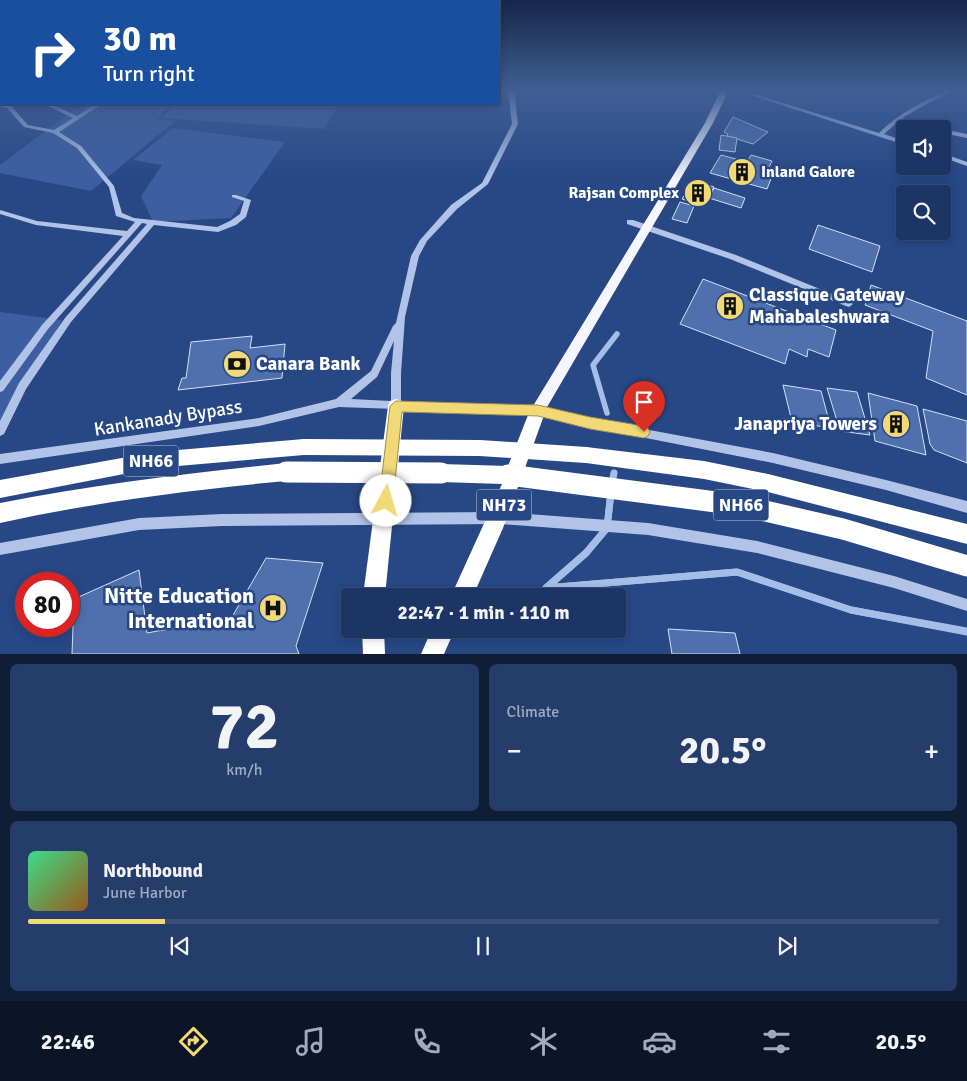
<!DOCTYPE html>
<html lang="en">
<head>
<meta charset="utf-8">
<style>
	body { margin:0; font-family:Signika,sans-serif; background:#253d6a; color:#f1f3f6; height:100vh; display:flex; flex-direction:column; font-size:19px; white-space:nowrap }
	* { box-sizing:border-box; margin:0 }
	p { font-size:16px; color:#a0abbf }
	.icon { flex:none; width:28px; height:28px; fill:none; stroke:currentColor; stroke-width:2; stroke-linecap:round; stroke-linejoin:round }
	.map { position:relative; height:654px; overflow:hidden }
	.details { display:flex; flex-direction:column; gap:10px; padding:10px; background:#101d37; flex:1 }
	.details>* { flex:none }
	.banner { position:absolute; left:0px; top:0px; width:500px; height:105px; box-shadow:0 2px 8px #0003,0 0 0 1px #3b5078; background:#1a4fa0; color:#fff; overflow:hidden }
	.buttons { position:absolute; left:896px; top:120px; display:grid; gap:10px }
	.buttons a { display:grid; place-items:center; width:55px; height:55px; border-radius:5px; background:#1d3564; box-shadow:0 2px 8px #0003,0 0 0 1px #3b5078; font-size:25px }
	.speed { position:absolute; left:15px; top:572px; display:flex; gap:10px; font-size:25px; font-weight:700; text-align:center }
	.speed>* { display:grid; place-content:center; width:65px; height:65px; border-radius:50%; background:#1d3564; box-shadow:0 2px 8px #0003,0 0 0 1px #3b5078; line-height:1 }
	.speed .limit { border:8px solid #d22; background:#fff; color:#111 }
	.pin { position:absolute; display:grid; place-items:center; width:42px; height:42px; color:#fff; margin:-51px -21px; border-radius:50% 50% 50% 0; rotate:-45deg; box-shadow:0 0 5px #0007 }
	.pin .icon { rotate:45deg }
	.me { position:absolute; width:55px; margin:-28px; rotate:6deg; stroke-linejoin:round; filter:drop-shadow(0 0 4px #0008) }
	.turn { display:flex; align-items:center; gap:18px; height:105px; padding:0 20px; font-size:22px }
	.turn .icon { width:65px; height:65px; stroke-width:2.5 }
	.turn b { display:block; font-size:35px; line-height:42px }
	.big { font-size:38px; font-weight:700; line-height:1.1 }
	.details .widget { flex:1; display:flex; flex-direction:column; justify-content:center; gap:8px; min-width:0; padding:0 18px; border-radius:8px; background:#253d6a }
	.details .dial { align-items:center; gap:0 }
	.dial b { font-size:65px; line-height:1 }
	.song { display:flex; align-items:center; gap:15px }
	.cover { width:60px; height:60px; border-radius:8px; background:linear-gradient(135deg,hsl(150 70% 55%),hsl(30 70% 35%)) }
	.played { height:5px; border-radius:2px; background:linear-gradient(90deg,#f0d976 15%,#3b5078 15%) }
	.keys { display:flex; justify-content:space-around; direction:ltr }
	.heat { display:flex; justify-content:space-between; align-items:center; font-size:28px; direction:ltr }
	.details .tiles { flex:1; display:grid; gap:10px; grid-template-columns:1fr 1fr }
	.widget:last-child { grid-column:span 2 }
	.trip { position:absolute; left:341px; top:588px; width:285px; height:50px; border-radius:5px; background:#1d3564; box-shadow:0 2px 8px #0003,0 0 0 1px #3b5078; font-weight:700; line-height:50px; text-align:center }
	.dock { display:flex; height:80px; justify-content:space-around; align-items:center; background:#0c1528; color:#a0abbf }
	.dock .icon { width:35px; height:35px }
	.dock .active { color:#f0d976 }
	.dock b { font-size:22px; color:#f1f3f6 }
	.map>svg:first-child { display:block }
	.green { fill:#3b5fa1 }
	.lines { fill:none; stroke-linecap:round; stroke-linejoin:round }
	.stream-far1 { stroke:#a5bee8; stroke-width:5.5 }
	.stream { stroke:#a5bee8; stroke-width:7 }
	.building { fill:#4f70ac; stroke:#d4e0f6 }
	.minor { fill:#b1c4e8; fill-rule:evenodd }
	.major { fill:#f3f6fe; fill-rule:evenodd }
	.highway { fill:#fff; fill-rule:evenodd }
	.highway-bridge-far1 { stroke:#fff; stroke-width:16 }
	.highway-bridge { stroke:#fff; stroke-width:21 }
	.route { fill:#f0d976; stroke:#9c8d4d }
	.labels { text-anchor:middle; dominant-baseline:central; stroke-width:5; stroke-linejoin:round; paint-order:stroke }
	.far-poi-label { font-size:16px; font-weight:bold; fill:#fff; stroke:#274785; text-anchor:start }
	.shield { fill:#274785; stroke:#bec8da; stroke-width:1 }
	.shield-label { font-size:18px; font-weight:bold; fill:#fff }
	.poi-label { font-size:19px; font-weight:bold; fill:#fff; stroke:#274785; text-anchor:start }
	.street-label { font-size:19px; fill:#fff; stroke:#274785 }
	.near-poi-label { font-size:22px; font-weight:bold; fill:#fff; stroke:#274785; text-anchor:end }
</style>
</head>
<body>
<div class="map">
<svg width="967" height="654" viewBox="0 0 967 654">
	<rect width="100%" height="100%" fill="#274785"/>
	<g class="green">
		<polygon points="96,104 172,104 157,119 175,121 91,191 0,173 0,165 75,109"/>
		<polygon points="175,104 338,104 324,129 162,118"/>
		<polygon points="173,128 285,142 231,218 153,222 141,196 162,165 133,160"/>
		<polygon points="0,312 62,320 0,437"/>
	</g>
	<g class="lines">
		<polyline class="stream-far1" points="607,413 593,365 617,334"/>
		<g class="stream">
			<polyline points="612,483 614,473 612,484"/>
			<polyline points="611,492 607,528 586,553 546,588 737,572 851,610 967,632"/>
			<polyline points="611,492 607,528 586,553 546,588 737,572 851,610 967,631"/>
		</g>
	</g>
	<g class="building">
		<polygon points="733,117 768,132 753,144 727,136 728,134 724,132"/>
		<polygon points="721,135 737,138 735,152 719,150"/>
		<polygon points="721,155 747,162 751,155 772,161 768,169 774,171 767,189 710,173"/>
		<polygon points="693,181 714,187 703,206 682,199"/>
		<polygon points="714,188 745,198 741,208 709,198"/>
		<polygon points="680,202 694,206 687,223 672,219"/>
		<polygon points="818,225 880,246 872,272 809,249"/>
		<polygon points="703,279 836,330 829,357 808,349 807,357 789,349 785,364 680,324"/>
		<polygon points="871,285 967,321 967,395 926,378 933,331 865,305"/>
		<polygon points="252,336 250,348 285,344 282,378 178,390 182,378 186,378 191,342"/>
		<polygon points="783,385 821,391 831,428 792,422"/>
		<polygon points="827,388 857,392 870,435 840,431"/>
		<polygon points="868,393 917,406 926,455 875,441"/>
		<polygon points="923,409 967,421 967,463 934,450 930,444"/>
		<polygon points="266,558 323,563 296,646 299,654 72,654 74,599 139,570 147,633 232,617"/>
		<polygon points="668,629 735,633 740,654 672,654"/>
	</g>
	<g class="lines">
		<g class="minor">
			<path d="M508 90H514L518 124 488 184 457 209 427 241 419 256 405 317 401 373V401L538 406 590 419 773 453 886 480 967 501V513L886 490 773 463 590 427 538 414 339 407 259 426 0 464V454L259 418 336 399 371 371 393 326 396 323 411 256 420 240 451 205 482 183 512 124ZM394 341 391 373V401L351 399 377 377Z"/>
			<path d="M735 90H742L879 133C899 113 923 101 948 90H955L925 105 902 118 936 129H926L899 121 884 134 905 141V145Z"/>
			<polygon points="0,102 11,106 28,125 54,130 73,118 44,104 51,104 77,116 95,104 102,104 59,132 81,146 114,186 122,213 134,218 217,227 230,221 240,214 244,201 232,197 232,195 236,195 251,200 246,217 236,225 218,232 154,225 71,322 26,389 4,434 0,436 0,421 19,383 65,318 147,224 142,223 48,329 3,391 0,392 0,381 42,325 123,236 36,225 0,214 0,210 37,221 127,231 135,222 116,216 109,187 77,148 53,133 24,127 7,108 0,106"/>
			<polygon points="942,129 967,134 967,138 942,133"/>
			<polygon points="942,153 967,162 967,166 942,157"/>
			<polygon points="627,220 633,220 736,255 852,302 853,304 849,307 846,306 730,259 627,224"/>
			<polygon points="500,512 648,523 757,541 894,576 967,599 967,611 894,588 757,553 648,535 500,524 222,526 139,530 0,555 0,543 139,518 222,514"/>
		</g>
		<polygon class="major" points="721,90 729,90 713,123 543,414 538,416 533,414 531,410 533,406 705,123"/>
		<g class="highway">
			<polygon points="396,399 402,401 404,406 385,596 363,596 388,406 390,401"/>
			<polygon points="538,403 544,405 546,410 503,528 473,596 451,596 502,484 441,482 434,479 432,473 434,467 441,464 508,466 530,410 532,405"/>
			<polygon points="304,439 310,441 313,447 310,453 304,455 155,468 0,498 0,480 155,452"/>
			<polygon points="586,447 704,461 768,474 967,524 967,544 768,492 704,479 586,463 580,461 577,455 580,449"/>
			<path d="M286 463 293 466 295 472 293 478 286 481C190 490 95 502 0 523V503C95 484 190 473 286 463Z"/>
			<polygon points="362,629 384,629 385,654 363,654"/>
			<polygon points="432,629 455,629 444,654 421,654"/>
		</g>
		<polyline class="highway-bridge-far1" points="304,447 480,448 586,455"/>
		<g class="highway-bridge">
			<polyline points="286,472 441,473"/>
			<polyline points="508,475 739,505 843,529 967,566"/>
		</g>
	</g>
	<linearGradient id="sky" x2="0" y2="1"><stop stop-color="#152749"/><stop offset="0.5" stop-color="#415e94"/><stop offset="1" stop-color="#415e94" stop-opacity="0"/></linearGradient>
	<rect width="967" height="181" fill="url(#sky)"/>
	<polygon class="route" points="396,401 538,405 590,417 644,426 648,428 650,432 648,436 644,438 590,429 538,416 402,412 393,501 391,506 386,508 381,506 379,501 390,406"/>
	<defs>
		<symbol id="building-disc" viewBox="-11 -11 22 22"><circle r="9.5" fill="#f0d976" stroke="#274785"/><path d="M-4-6H4V6H1V3H-1V6H-4ZM-2.5-4.3h1.7v1.8h-1.7ZM.8-4.3h1.7v1.8H.8ZM-2.5-1h1.7V.8h-1.7ZM.8-1h1.7V.8H.8Z" fill="#111"/></symbol>
		<symbol id="bank-disc" viewBox="-11 -11 22 22"><circle r="9.5" fill="#f0d976" stroke="#274785"/><path d="M-6-4H6V4H-6ZM0-2.3a2.3 2.3 0 1 0 0 4.6a2.3 2.3 0 1 0 0-4.6Z" fill="#111"/></symbol>
		<symbol id="hospital-disc" viewBox="-11 -11 22 22"><circle r="9.5" fill="#f0d976" stroke="#274785"/><path d="M-5-5h3v3.5h4V-5h3V5h-3V1.5h-4V5h-3Z" fill="#111"/></symbol>
	</defs>
	<g fill-rule="evenodd">
		<use href="#building-disc" x="726" y="156" width="32" height="32"/>
		<use href="#building-disc" x="682" y="177" width="32" height="32"/>
		<use href="#building-disc" x="714" y="290" width="32" height="32"/>
		<use href="#bank-disc" x="221" y="348" width="32" height="32"/>
		<use href="#building-disc" x="880" y="408" width="32" height="32"/>
		<use href="#hospital-disc" x="257" y="592" width="32" height="32"/>
	</g>
	<g class="labels">
		<g class="far-poi-label">
			<text x="761" y="172">Inland Galore</text>
			<text x="679" y="193" text-anchor="end">Rajsan Complex</text>
		</g>
		<g class="shield">
			<rect x="123.5" y="445.5" width="55" height="31" rx="4"/>
			<rect x="476.5" y="489.5" width="55" height="31" rx="4"/>
			<rect x="713.5" y="489.5" width="55" height="31" rx="4"/>
		</g>
		<g class="shield-label">
			<text x="151" y="461">NH66</text>
			<text x="504" y="505">NH73</text>
			<text x="741" y="505">NH66</text>
		</g>
		<g class="poi-label">
			<text x="749" y="295">Classique Gateway<tspan x="749" dy="22">Mahabaleshwara</tspan></text>
			<text x="256" y="364">Canara Bank</text>
			<text x="877" y="424" text-anchor="end">Janapriya Towers</text>
		</g>
		<g class="street-label">
			<text transform="translate(168 418) rotate(-9)">Kankanady Bypass</text>
		</g>
		<g class="near-poi-label">
			<text x="254" y="595">Nitte Education<tspan x="254" dy="25">International</tspan></text>
		</g>
	</g>
</svg>
<div class="buttons">
<a><svg class="icon" aria-label="sound" viewBox="0 0 24 24"><path d="M4 9h4l5-4v14l-5-4H4zM17 9q2 3 0 6"/></svg></a>
<a><svg class="icon" aria-label="search" viewBox="0 0 24 24"><circle cx="10" cy="10" r="6"/><path d="M15 15l6 6"/></svg></a>
</div>
<div class="speed"><div class="limit">80</div></div>
<div class="pin" style="left:644px;top:432px;background:#d93025"><svg class="icon" aria-label="arrive" viewBox="0 0 24 24"><path d="M6 21V4h12l-3 4 3 4H6"/></svg></div>
<svg class="me" style="left:386px;top:501px" viewBox="-20 -20 40 40"><circle r="19" fill="#fff"/><path d="M0-13L10 11 0 6-10 11z" fill="#f0d976"/></svg>
<div class="trip">22:47 · 1 min · 110 m</div>
<div class="banner">
<div class="turn"><svg class="icon" aria-label="right" viewBox="0 0 24 24"><path d="M7 20v-9h11M14 6l5 5-5 5"/></svg><div><b>30 m</b>Turn right</div></div>
</div>
</div>
<section class="details">
<div class="tiles">
<div class="widget dial"><b>72</b><p>km/h</p></div>
<div class="widget"><p>Climate</p>
<div class="heat"><a>−</a><b class="big">20.5°</b><a>+</a></div>
</div>
<div class="widget">
<div class="song"><i class="cover"></i><div><b>Northbound</b><p>June Harbor</p></div></div>
<div class="played"></div>
<div class="keys"><svg class="icon" aria-label="previous" viewBox="0 0 24 24"><path d="M18 5L8 12l10 7zM5 5v14"/></svg><svg class="icon" aria-label="pause" viewBox="0 0 24 24"><path d="M8 5v14M16 5v14"/></svg><svg class="icon" aria-label="next" viewBox="0 0 24 24"><path d="M6 5l10 7-10 7zM19 5v14"/></svg></div>
</div>
</div>
</section>
<nav class="dock">
<b>22:46</b>
<svg class="icon active" aria-label="directions" viewBox="0 0 24 24"><path d="M12 3l9 9-9 9-9-9zM9 14v-3h6M13 9l2 2-2 2"/></svg>
<svg class="icon" aria-label="music" viewBox="0 0 24 24"><path d="M9 18V5l10-2v13"/><circle cx="6" cy="18" r="3"/><circle cx="16" cy="16" r="3"/></svg>
<svg class="icon" aria-label="phone" viewBox="0 0 24 24"><path d="M5 4h4l2 5-3 2q2 4 5 5l2-3 5 2v4C11 20 4 13 5 4z"/></svg>
<svg class="icon" aria-label="climate" viewBox="0 0 24 24"><path d="M12 3v18M4 7l16 10M4 17L20 7"/></svg>
<svg class="icon" aria-label="car" viewBox="0 0 24 24"><path d="M5 17H2v-5l4-1 3-4h7l3 4 3 1v5h-3M9 17h6M6 11h13"/><circle cx="7" cy="17" r="2"/><circle cx="17" cy="17" r="2"/></svg>
<svg class="icon" aria-label="filters" viewBox="0 0 24 24"><path d="M4 7h16M4 17h16"/><circle cx="9" cy="7" r="2"/><circle cx="15" cy="17" r="2"/></svg>
<b>20.5°</b>
</nav>
</body>
</html>
